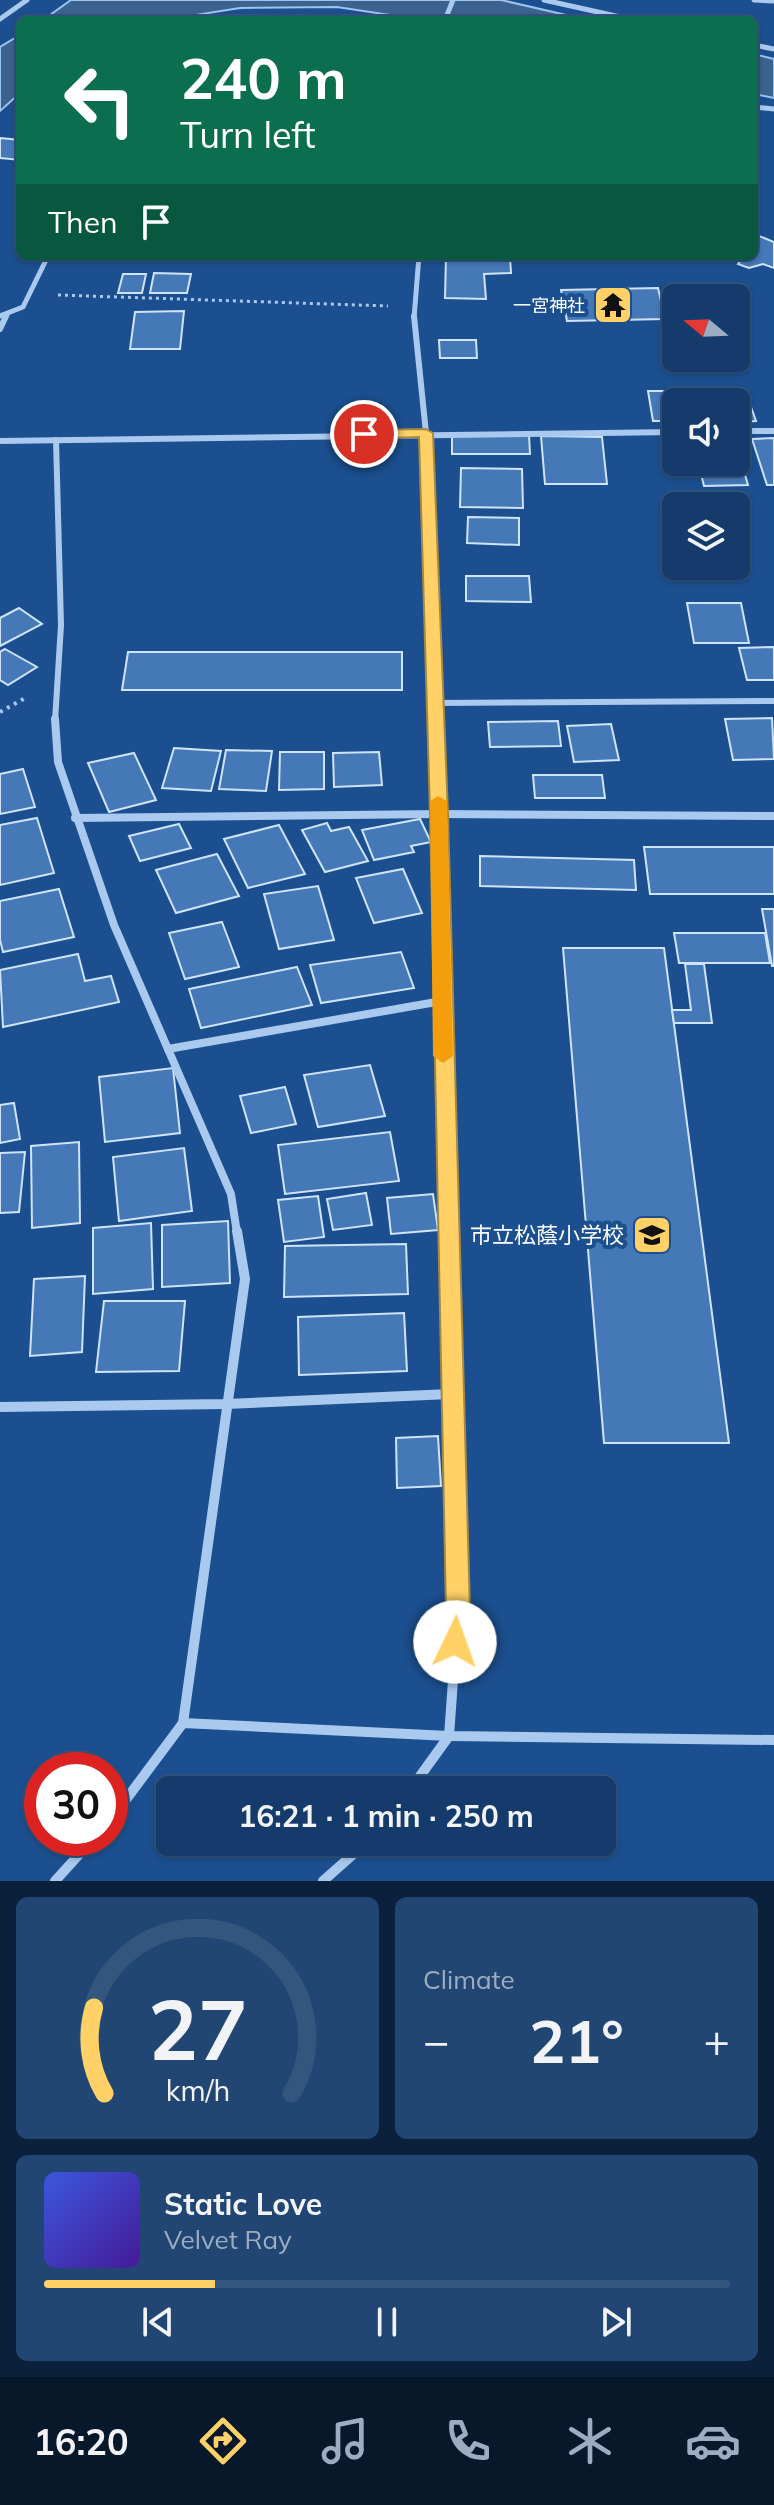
<!DOCTYPE html>
<html lang="en">
<head>
<meta charset="utf-8">
<style>
	body { margin:0; font-family:Mulish,"Noto Sans JP",sans-serif; background:#214673; color:#f1f3f6; height:100vh; display:flex; flex-direction:column; font-size:30px; white-space:nowrap }
	* { box-sizing:border-box; margin:0 }
	p { font-size:26px; color:#9dadc1 }
	.icon { flex:none; width:44px; height:44px; fill:none; stroke:currentColor; stroke-width:2; stroke-linecap:round; stroke-linejoin:round }
	.map { position:relative; height:1881px; overflow:hidden }
	.side { display:flex; flex-direction:column; gap:16px; padding:16px; background:#0b203b; flex:1 }
	.side>* { flex:none }
	.hud { position:absolute; left:16px; top:16px; width:742px; height:244px; border-radius:12px; box-shadow:0 2px 6px #0004,0 0 0 2px #33557e; background:#0b6e4f; color:#fff; overflow:hidden }
	.needle { width:52px; rotate:289deg }
	.buttons { position:absolute; left:662px; top:284px; display:grid; gap:16px }
	.buttons a { display:grid; place-items:center; width:88px; height:88px; border-radius:12px; background:#143b6b; box-shadow:0 2px 6px #0004,0 0 0 2px #33557e; font-size:40px }
	.speed { position:absolute; left:24px; top:1752px; display:flex; gap:16px; font-size:40px; font-weight:700; text-align:center }
	.speed>* { display:grid; place-content:center; width:104px; height:104px; border-radius:50%; background:#143b6b; box-shadow:0 2px 6px #0004,0 0 0 2px #33557e; line-height:1 }
	.speed .limit { border:12px solid #d22; background:#fff; color:#111 }
	.pin { position:absolute; display:grid; place-items:center; width:68px; height:68px; color:#fff; margin:-34px; border:4px solid #fff; border-radius:50%; box-shadow:0 2px 8px #0007 }
	.me { position:absolute; width:88px; margin:-44px; rotate:3deg; stroke-linejoin:round; filter:drop-shadow(0 0 6px #0008) }
	.turn { display:flex; align-items:center; gap:28px; height:168px; padding:0 32px; font-size:36px }
	.turn .icon { width:104px; height:104px; stroke-width:2.5 }
	.turn b { display:block; font-size:56px; line-height:68px }
	.then { display:flex; align-items:center; height:76px; padding:0 32px; background:#0003; gap:16px; font-size:30px }
	.big { font-size:60px; font-weight:700; line-height:1.1 }
	.side .card { flex:1; display:flex; flex-direction:column; justify-content:center; gap:12px; min-width:0; padding:0 28px; border-radius:12px; background:#214673 }
	.side .dial { align-items:center; gap:0 }
	.dial svg { height:208px; overflow:visible; fill:none; stroke:#33557e; stroke-width:7; stroke-linecap:round; text-anchor:middle }
	.dial text { fill:#f1f3f6; stroke:none }
	.song { display:flex; align-items:center; gap:24px }
	.cover { width:96px; height:96px; border-radius:12px; background:linear-gradient(135deg,hsl(230 70% 55%),hsl(260 70% 35%)) }
	.played { height:8px; border-radius:4px; background:linear-gradient(90deg,#ffd166 25%,#33557e 25%) }
	.keys { display:flex; justify-content:space-around; direction:ltr }
	.heat { display:flex; justify-content:space-between; align-items:center; font-size:44px; direction:ltr }
	.side .tiles { flex:1; display:grid; gap:16px; grid-template-columns:1fr 1fr }
	.card:last-child { grid-column:span 2 }
	.trip { position:absolute; left:156px; top:1776px; width:460px; height:80px; border-radius:12px; background:#143b6b; box-shadow:0 2px 6px #0004,0 0 0 2px #33557e; font-weight:700; line-height:80px; text-align:center }
	.menu { display:flex; height:128px; justify-content:space-around; align-items:center; background:#08182b; color:#9dadc1 }
	.menu .icon { width:56px; height:56px }
	.menu .current { color:#ffd166 }
	.menu b { font-size:36px; color:#f1f3f6 }
	.map>svg:first-child { display:block }
	.water { fill:#3c6290; stroke:#9cc4f0; stroke-width:2 }
	.building { fill:#4478b7; stroke:#cfe3fa; stroke-width:2 }
	.lines { fill:none; stroke-linecap:round; stroke-linejoin:round }
	.path-far1 { stroke:#a9c9ee; stroke-width:3; stroke-dasharray:3 4; stroke-linecap:butt }
	.path { stroke:#a9c9ee; stroke-width:4; stroke-dasharray:3 5; stroke-linecap:butt }
	.street-far3 { stroke:#a9c9ee; stroke-width:5 }
	.street-far2 { stroke:#a9c9ee; stroke-width:6 }
	.street-far1 { stroke:#a9c9ee; stroke-width:8 }
	.street { stroke:#a9c9ee; stroke-width:10 }
	.route { fill:#ffd166; stroke:#a68842; stroke-width:2 }
	.slow { fill:#f59e0b }
	.labels { text-anchor:middle; dominant-baseline:central; stroke-width:8; stroke-linejoin:round; paint-order:stroke }
	.far-poi-label { font-size:18px; fill:#fff; stroke:#1b4f8f; text-anchor:end }
	.poi-label { font-size:22px; fill:#fff; stroke:#1b4f8f; text-anchor:end }
</style>
</head>
<body>
<div class="map">
<svg width="774" height="1881" viewBox="0 0 774 1881">
	<rect width="100%" height="100%" fill="#1b4f8f"/>
	<g class="water">
		<polygon points="71,0 501,0 588,20 423,20 337,7 240,8 164,20 43,20"/>
		<polygon points="20,35 20,93 0,111 0,47"/>
		<polygon points="754,54 774,59 774,98 754,94"/>
	</g>
	<g class="building">
		<polygon points="0,138 20,140 20,160 0,158"/>
		<polygon points="754,234 774,242 774,268 763,264 749,268 738,264 744,256 754,256"/>
		<polygon points="446,256 510,256 511,273 484,274 486,299 445,298"/>
		<polygon points="154,273 191,274 187,293 150,293"/>
		<polygon points="123,274 146,274 142,293 118,293"/>
		<polygon points="658,288 665,319 567,321 561,290"/>
		<polygon points="184,311 180,349 130,349 135,312"/>
		<polygon points="439,340 476,340 477,358 440,358"/>
		<polygon points="648,391 690,391 692,402 676,402 676,421 653,421"/>
		<polygon points="746,393 756,421 736,422 736,402 705,402 703,394"/>
		<polygon points="452,435 529,435 530,454 452,454"/>
		<polygon points="541,436 602,437 607,484 545,484"/>
		<polygon points="774,438 774,485 767,485 752,439"/>
		<polygon points="736,444 748,485 704,486 698,462 736,462"/>
		<polygon points="461,468 522,469 523,508 460,507"/>
		<polygon points="468,517 519,518 519,545 467,543"/>
		<polygon points="466,576 529,576 531,602 466,601"/>
		<polygon points="687,603 741,603 749,643 694,643"/>
		<polygon points="19,608 42,624 0,646 0,618"/>
		<polygon points="774,647 774,680 747,680 739,648"/>
		<polygon points="5,649 37,667 8,685 0,680 0,652"/>
		<polygon points="128,652 402,652 402,690 122,690"/>
		<polygon points="772,718 774,759 733,760 725,719"/>
		<polygon points="558,721 561,746 490,747 488,722"/>
		<polygon points="611,724 619,760 574,762 567,726"/>
		<polygon points="174,748 221,751 211,791 162,788"/>
		<polygon points="226,750 272,751 266,791 219,789"/>
		<polygon points="280,752 324,752 324,789 279,790"/>
		<polygon points="379,752 382,785 334,787 333,753"/>
		<polygon points="134,753 156,800 109,812 88,763"/>
		<polygon points="23,769 35,807 0,814 0,774"/>
		<polygon points="533,775 602,775 605,798 535,798"/>
		<polygon points="37,818 54,873 0,885 0,825"/>
		<polygon points="420,819 431,842 411,846 414,852 374,860 362,830"/>
		<polygon points="327,823 331,831 349,827 368,861 325,872 302,830"/>
		<polygon points="179,824 191,848 140,861 129,836"/>
		<polygon points="279,825 305,874 248,888 224,839"/>
		<polygon points="644,847 774,847 774,894 650,894"/>
		<polygon points="217,854 239,896 176,913 156,870"/>
		<polygon points="480,856 634,860 636,890 480,886"/>
		<polygon points="403,869 422,913 374,923 356,878"/>
		<polygon points="318,886 334,940 279,949 264,894"/>
		<polygon points="59,889 74,937 3,952 0,940 0,901"/>
		<polygon points="762,909 774,909 774,966 772,966"/>
		<polygon points="222,922 239,967 185,979 169,933"/>
		<polygon points="674,933 765,933 770,963 679,963"/>
		<polygon points="563,948 664,948 729,1443 604,1443"/>
		<polygon points="401,952 414,988 321,1003 310,965"/>
		<polygon points="78,954 85,981 111,976 119,1002 3,1027 0,970"/>
		<polygon points="685,964 704,964 712,1023 674,1023 672,1010 691,1010"/>
		<polygon points="297,967 312,1005 201,1028 189,989"/>
		<polygon points="370,1065 385,1116 318,1127 304,1075"/>
		<polygon points="173,1068 180,1133 105,1142 99,1077"/>
		<polygon points="285,1087 296,1124 251,1133 240,1096"/>
		<polygon points="14,1103 20,1139 0,1143 0,1105"/>
		<polygon points="390,1132 399,1181 285,1194 278,1145"/>
		<polygon points="79,1142 80,1223 32,1228 31,1146"/>
		<polygon points="184,1148 192,1211 119,1221 113,1157"/>
		<polygon points="25,1152 19,1212 0,1213 0,1153"/>
		<polygon points="366,1193 372,1225 333,1230 327,1199"/>
		<polygon points="433,1194 438,1230 391,1234 387,1198"/>
		<polygon points="318,1196 324,1237 284,1242 278,1200"/>
		<polygon points="228,1221 230,1283 162,1287 162,1225"/>
		<polygon points="151,1223 153,1289 93,1294 93,1228"/>
		<polygon points="406,1244 408,1294 284,1297 285,1246"/>
		<polygon points="85,1276 82,1352 30,1356 34,1279"/>
		<polygon points="104,1301 185,1301 179,1371 96,1372"/>
		<polygon points="404,1313 407,1371 299,1375 298,1317"/>
		<polygon points="438,1436 441,1486 397,1488 396,1438"/>
	</g>
	<g class="lines">
		<polyline class="path-far1" points="58,295 388,306"/>
		<polyline class="path" points="0,712 27,697"/>
		<g class="street-far3">
			<polyline points="544,0 634,20"/>
			<polyline points="754,0 774,1"/>
			<polyline points="0,19 27,0"/>
			<polyline points="445,20 453,0"/>
			<polyline points="754,45 774,49"/>
			<polyline points="754,107 774,109"/>
			<polyline points="0,316 23,307 48,256"/>
			<polyline points="5,318 7,315"/>
			<polyline points="414,318 419,256"/>
		</g>
		<g class="street-far2">
			<polyline points="414,316 426,433 436,721"/>
			<polyline points="0,329 6,316"/>
			<polyline points="736,431 774,431"/>
			<polyline points="0,441 676,432"/>
			<polyline points="435,703 774,701"/>
			<polyline points="55,721 61,625 56,440"/>
		</g>
		<g class="street-far1">
			<polyline points="55,719 58,762 114,925 231,1194 237,1233"/>
			<polyline points="436,719 449,1233"/>
			<polyline points="75,818 439,814 774,816"/>
			<polyline points="168,1049 442,1001"/>
		</g>
		<g class="street">
			<polyline points="0,1407 226,1404 450,1394"/>
			<polyline points="183,1723 245,1279 237,1231"/>
			<polyline points="410,1790 449,1736 458,1611 449,1231"/>
			<polyline points="110,1821 183,1723 449,1736 774,1740"/>
			<polyline points="55,1881 94,1838"/>
			<polyline points="323,1881 367,1842"/>
		</g>
	</g>
	<polygon class="route" points="426,429 433,433 448,814 470,1611 464,1650 455,1653 447,1650 443,1642 446,1611 430,814 419,437 364,439 357,434 364,430"/>
	<polygon class="slow" points="438,796 447,801 453,1056 443,1063 433,1056 430,801"/>
	<defs>
		<symbol id="temple-square" viewBox="-11 -11 22 22"><rect x="-9" y="-9" width="18" height="18" rx="4" fill="#ffd166" stroke="#1b4f8f"/><path d="M0-6L5-2H3V0L6.5 2.5H4V6H1.5V3h-3V6H-4V2.5H-6.5L-3 0V-2H-5Z" fill="#111"/></symbol>
		<symbol id="school-square" viewBox="-11 -11 22 22"><rect x="-9" y="-9" width="18" height="18" rx="4" fill="#ffd166" stroke="#1b4f8f"/><path d="M0-5L7-2L0 1L-7-2ZM-4 1L0 2.5L4 1V4Q0 6-4 4Z" fill="#111"/></symbol>
	</defs>
	<g fill-rule="evenodd">
		<use href="#temple-square" x="591" y="283" width="44" height="44"/>
		<use href="#school-square" x="630" y="1213" width="44" height="44"/>
	</g>
	<g class="labels">
		<g class="far-poi-label">
			<text x="585" y="305">一宮神社</text>
		</g>
		<g class="poi-label">
			<text x="624" y="1235">市立松蔭小学校</text>
		</g>
	</g>
</svg>
<div class="buttons">
<a><svg class="needle" viewBox="-14 -14 28 28"><path d="M0-13l5 13h-10z" fill="#e53935"/><path d="M0 13l5-13h-10z" fill="#9dadc1"/></svg></a>
<a><svg class="icon" aria-label="sound" viewBox="0 0 24 24"><path d="M4 9h4l5-4v14l-5-4H4zM17 9q2 3 0 6"/></svg></a>
<a><svg class="icon" aria-label="layers" viewBox="0 0 24 24"><path d="M12 4l9 5-9 5-9-5zM3 14l9 5 9-5"/></svg></a>
</div>
<div class="speed"><div class="limit">30</div></div>
<div class="pin" style="left:364px;top:434px;background:#d93025"><svg class="icon" aria-label="arrive" viewBox="0 0 24 24"><path d="M6 21V4h12l-3 4 3 4H6"/></svg></div>
<svg class="me" style="left:455px;top:1642px" viewBox="-20 -20 40 40"><circle r="19" fill="#fff"/><path d="M0-13L10 11 0 6-10 11z" fill="#ffd166"/></svg>
<div class="trip">16:21 · 1 min · 250 m</div>
<div class="hud">
<div class="turn"><svg class="icon" aria-label="left" viewBox="0 0 24 24"><path d="M17 20v-9H6M10 6l-5 5 5 5"/></svg><div><b>240 m</b>Turn left</div></div>
<div class="then">Then<svg class="icon" aria-label="arrive" viewBox="0 0 24 24"><path d="M6 21V4h12l-3 4 3 4H6"/></svg></div>
</div>
</div>
<section class="side">
<div class="tiles">
<div class="card dial"><svg viewBox="0 0 100 80">
<path d="M14 69A42 42 0 1 1 86 69"/>
<path d="M14 69A42 42 0 0 1 10 36" stroke="#ffd166"/>
<text x="50" y="56" font-size="32" font-weight="700">27</text>
<text x="50" y="72" font-size="11">km/h</text>
</svg></div>
<div class="card"><p>Climate</p>
<div class="heat"><a>−</a><b class="big">21°</b><a>+</a></div>
</div>
<div class="card">
<div class="song"><i class="cover"></i><div><b>Static Love</b><p>Velvet Ray</p></div></div>
<div class="played"></div>
<div class="keys"><svg class="icon" aria-label="previous" viewBox="0 0 24 24"><path d="M18 5L8 12l10 7zM5 5v14"/></svg><svg class="icon" aria-label="pause" viewBox="0 0 24 24"><path d="M8 5v14M16 5v14"/></svg><svg class="icon" aria-label="next" viewBox="0 0 24 24"><path d="M6 5l10 7-10 7zM19 5v14"/></svg></div>
</div>
</div>
</section>
<nav class="menu">
<b>16:20</b>
<svg class="icon current" aria-label="directions" viewBox="0 0 24 24"><path d="M12 3l9 9-9 9-9-9zM9 14v-3h6M13 9l2 2-2 2"/></svg>
<svg class="icon" aria-label="music" viewBox="0 0 24 24"><path d="M9 18V5l10-2v13"/><circle cx="6" cy="18" r="3"/><circle cx="16" cy="16" r="3"/></svg>
<svg class="icon" aria-label="phone" viewBox="0 0 24 24"><path d="M5 4h4l2 5-3 2q2 4 5 5l2-3 5 2v4C11 20 4 13 5 4z"/></svg>
<svg class="icon" aria-label="climate" viewBox="0 0 24 24"><path d="M12 3v18M4 7l16 10M4 17L20 7"/></svg>
<svg class="icon" aria-label="car" viewBox="0 0 24 24"><path d="M5 17H2v-5l4-1 3-4h7l3 4 3 1v5h-3M9 17h6M6 11h13"/><circle cx="7" cy="17" r="2"/><circle cx="17" cy="17" r="2"/></svg>
</nav>
</body>
</html>
